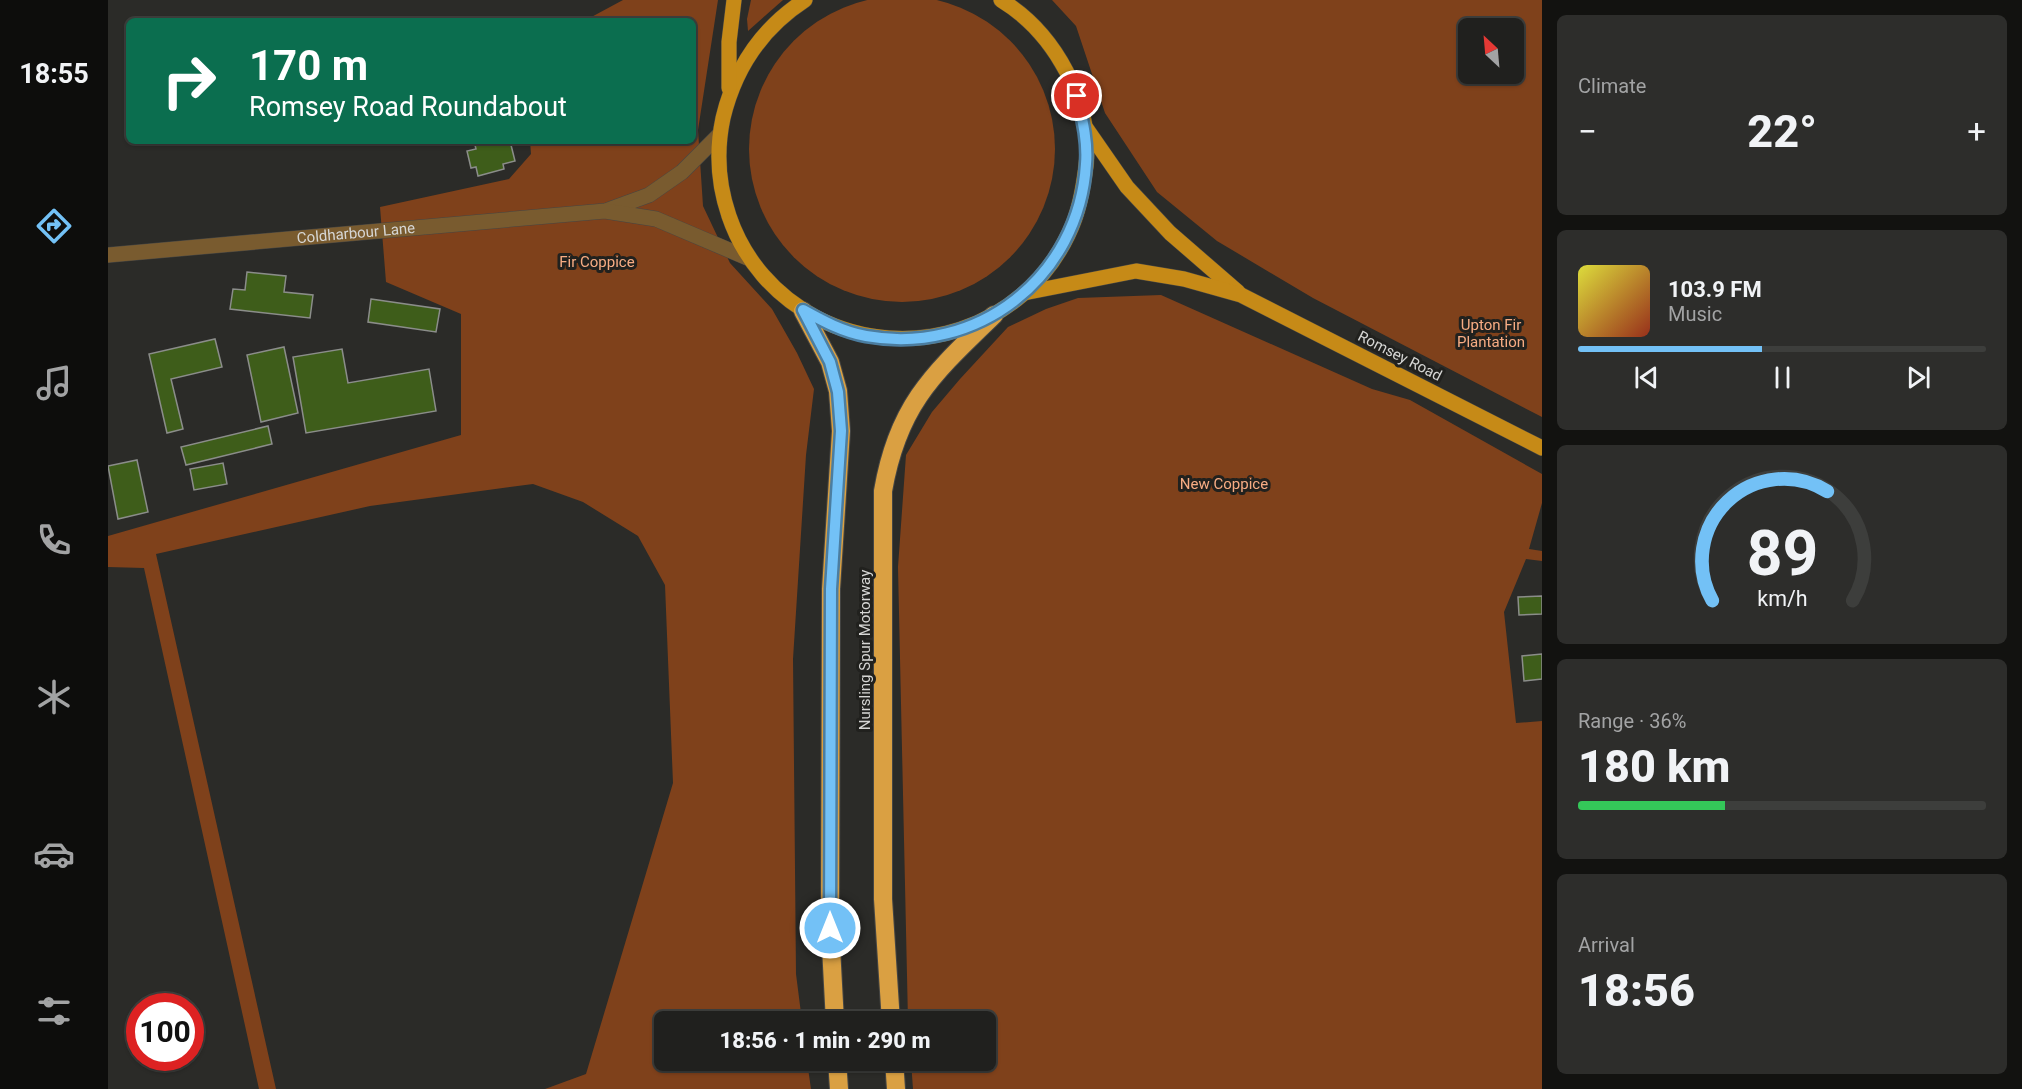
<!DOCTYPE html>
<html lang="en">
<head>
<meta charset="utf-8">
<style>
	body { margin:0; font-family:Roboto,sans-serif; background:#2d2d2b; color:#f1f3f6; height:100vh; display:flex; flex-direction:column; font-size:22px; white-space:nowrap }
	* { box-sizing:border-box; margin:0 }
	p { font-size:20px; color:#a2a3a4 }
	.icon { flex:none; width:33px; height:33px; fill:none; stroke:currentColor; stroke-width:2; stroke-linecap:round; stroke-linejoin:round }
	.map { position:relative; flex:1; overflow:hidden }
	.panel { display:flex; flex-direction:column; gap:15px; padding:15px; background:#121210; width:480px }
	.panel>* { flex:none }
	.banner { position:absolute; left:18px; top:18px; width:570px; height:126px; border-radius:9px; box-shadow:0 2px 4px #0004,0 0 0 2px #3d3e3c; background:#0b6e4f; color:#fff; overflow:hidden }
	.needle { width:39px; rotate:334deg }
	.fabs { position:absolute; left:1350px; top:18px; display:grid; gap:12px }
	.fabs a { display:grid; place-items:center; width:66px; height:66px; border-radius:9px; background:#20201e; box-shadow:0 2px 4px #0004,0 0 0 2px #3d3e3c; font-size:30px }
	.speed { position:absolute; left:18px; top:993px; display:flex; gap:12px; font-size:30px; font-weight:700; text-align:center }
	.speed>* { display:grid; place-content:center; width:78px; height:78px; border-radius:50%; background:#20201e; box-shadow:0 2px 4px #0004,0 0 0 2px #3d3e3c; line-height:1 }
	.speed .limit { border:9px solid #d22; background:#fff; color:#111 }
	.pin { position:absolute; display:grid; place-items:center; width:51px; height:51px; color:#fff; margin:-26px; border:3px solid #fff; border-radius:50%; box-shadow:0 2px 6px #0007 }
	.me { position:absolute; width:66px; margin:-33px; rotate:0deg; stroke-linejoin:round; filter:drop-shadow(0 0 4px #0008) }
	.turn { display:flex; align-items:center; gap:21px; height:126px; padding:0 24px; font-size:27px }
	.turn .icon { width:78px; height:78px; stroke-width:2.5 }
	.turn b { display:block; font-size:42px; line-height:51px }
	.big { font-size:45px; font-weight:800; line-height:1.1 }
	.panel .card { flex:1; display:flex; flex-direction:column; justify-content:center; gap:9px; min-width:0; padding:0 21px; border-radius:9px; background:#2d2d2b }
	.panel .dial { align-items:center; gap:0 }
	.dial svg { height:156px; overflow:visible; fill:none; stroke:#3d3e3c; stroke-width:7; stroke-linecap:round; text-anchor:middle }
	.dial text { fill:#f1f3f6; stroke:none }
	.song { display:flex; align-items:center; gap:18px }
	.cover { width:72px; height:72px; border-radius:9px; background:linear-gradient(135deg,hsl(60 70% 55%),hsl(10 70% 35%)) }
	.played { height:6px; border-radius:3px; background:linear-gradient(90deg,#73c1f6 45%,#3d3e3c 45%) }
	.keys { display:flex; justify-content:space-around; direction:ltr }
	.heat { display:flex; justify-content:space-between; align-items:center; font-size:33px; direction:ltr }
	.charge { height:9px; border-radius:4px; background:linear-gradient(90deg,#34c759 36%,#3d3e3c 0) }
	.trip { position:absolute; left:546px; top:1011px; width:342px; height:60px; border-radius:9px; background:#20201e; box-shadow:0 2px 4px #0004,0 0 0 2px #3d3e3c; font-weight:800; line-height:60px; text-align:center }
	main { display:flex; flex:1; min-height:0 }
	.tab-bar { display:flex; flex-direction:column; width:108px; justify-content:space-around; align-items:center; background:#0d0d0c; color:#a2a3a4 }
	.tab-bar .icon { width:42px; height:42px }
	.tab-bar .active { color:#73c1f6 }
	.tab-bar b { font-size:27px; color:#f1f3f6 }
	.map>svg:first-child { display:block }
	.green { fill:#7f411b; fill-rule:evenodd }
	.building { fill:#3e5d1a; stroke:#8b8d8a; stroke-width:1.5 }
	.lines { fill:none; stroke-linecap:round; stroke-linejoin:round }
	.minor-casing { stroke:#464644; stroke-width:16 }
	.primary-casing { stroke:#464644; stroke-width:16 }
	.motorway-casing { stroke:#464644; stroke-width:20 }
	.minor { stroke:#795b2f; stroke-width:15 }
	.primary { stroke:#c68a17; stroke-width:15 }
	.motorway { stroke:#daa042; stroke-width:18 }
	.route-casing { stroke:#4b7da0; stroke-width:15 }
	.route { stroke:#73c1f6; stroke-width:10 }
	.labels { text-anchor:middle; dominant-baseline:central; stroke-width:6; stroke-linejoin:round; paint-order:stroke }
	.street-label { font-size:15px; fill:#d6d6d4; stroke:#21211e }
	.park-label { font-size:15px; fill:#f7ac83; stroke:#21211e }
</style>
</head>
<body>
<main>
<nav class="tab-bar">
<b>18:55</b>
<svg class="icon active" aria-label="directions" viewBox="0 0 24 24"><path d="M12 3l9 9-9 9-9-9zM9 14v-3h6M13 9l2 2-2 2"/></svg>
<svg class="icon" aria-label="music" viewBox="0 0 24 24"><path d="M9 18V5l10-2v13"/><circle cx="6" cy="18" r="3"/><circle cx="16" cy="16" r="3"/></svg>
<svg class="icon" aria-label="phone" viewBox="0 0 24 24"><path d="M5 4h4l2 5-3 2q2 4 5 5l2-3 5 2v4C11 20 4 13 5 4z"/></svg>
<svg class="icon" aria-label="climate" viewBox="0 0 24 24"><path d="M12 3v18M4 7l16 10M4 17L20 7"/></svg>
<svg class="icon" aria-label="car" viewBox="0 0 24 24"><path d="M5 17H2v-5l4-1 3-4h7l3 4 3 1v5h-3M9 17h6M6 11h13"/><circle cx="7" cy="17" r="2"/><circle cx="17" cy="17" r="2"/></svg>
<svg class="icon" aria-label="filters" viewBox="0 0 24 24"><path d="M4 7h16M4 17h16"/><circle cx="9" cy="7" r="2"/><circle cx="15" cy="17" r="2"/></svg>
</nav>
<div class="map">
<svg width="1434" height="1089" viewBox="0 0 1434 1089">
	<rect width="100%" height="100%" fill="#2b2b28"/>
	<g class="green">
		<circle cx="794" cy="149" r="153"/>
		<polygon points="515,0 610,0 590,130 595,206 622,263 664,309 689,353 706,389 698,455 685,659 688,974 694,1021 556,1022 556,1060 699,1061 703,1089 437,1089 478,1074 565,783 557,585 530,536 475,502 425,484 262,506 48,554 168,1089 151,1089 36,568 0,567 0,536 353,435 353,314 278,282 272,207 401,179 423,154 422,141 585,141 585,21 476,21"/>
		<polygon points="643,0 675,0 640,31 639,19"/>
		<path d="M944 0H1434V417L1205 298 1109 241 1049 192 997 113 968 26ZM1360 28H1406V74H1360Z"/>
		<polygon points="1053,295 1264,389 1302,400 1434,474 1434,503 1421,549 1434,551 1434,561 1418,559 1396,612 1408,723 1434,721 1434,1089 805,1089 803,1061 878,1060 878,1022 800,1021 790,567 798,455 824,412 852,379 900,327 938,309 970,298"/>
	</g>
	<g class="building">
		<polygon points="366,141 382,141 383,145 402,141 407,161 395,164 396,169 370,176 368,167 363,168 359,151 368,149"/>
		<polygon points="139,272 178,276 176,292 205,295 202,318 122,309 125,289 137,290"/>
		<polygon points="263,299 332,309 328,332 260,322"/>
		<polygon points="107,339 114,367 63,379 75,429 59,433 41,354"/>
		<polygon points="176,347 190,413 153,422 139,355"/>
		<polygon points="234,349 240,383 321,369 328,411 198,433 185,357"/>
		<polygon points="160,426 164,444 78,465 73,447"/>
		<polygon points="29,460 40,512 10,519 0,466"/>
		<polygon points="115,463 119,484 86,490 82,469"/>
		<polygon points="1434,596 1434,614 1411,615 1410,597"/>
		<polygon points="1434,654 1434,679 1416,681 1414,656"/>
	</g>
	<g class="lines">
		<defs>
			<g id="minor">
				<polyline points="500,210 541,195 574,172 611,135"/>
				<path id="s1" d="M0 255 497 211 548 219 642 259"/>
			</g>
			<g id="primary">
				<path d="M697 0C654 28 627 68 615 118 608 151 610 184 621 216 636 260 667 296 709 318 801 365 915 329 960 235 971 213 975 189 978 166 985 102 947 33 893 0"/>
				<polyline points="621,88 621,42 626,0"/>
				<polyline points="976,125 1019,187 1062,233 1130,292"/>
				<polyline points="916,293 1028,271 1076,279 1133,295 1434,448"/>
			</g>
			<g id="motorway">
				<polyline points="695,311 722,362 730,391 733,431 723,589 722,928 727,1022"/>
				<path d="M783 1022 775 899V491C790 404 826 373 886 315"/>
				<polyline points="729,1060 731,1089"/>
				<polyline points="786,1060 788,1089"/>
			</g>
		</defs>
		<use href="#minor" class="minor-casing"/>
		<use href="#primary" class="primary-casing"/>
		<use href="#motorway" class="motorway-casing"/>
		<use href="#minor" class="minor"/>
		<use href="#primary" class="primary"/>
		<use href="#motorway" class="motorway"/>
	</g>
	<g class="lines">
		<defs>
			<path id="route" d="M722 928 723 589 733 431 730 392 722 362 695 310C715 321 735 332 758 336 870 356 971 277 978 164 980 141 974 118 969 96"/>
		</defs>
		<use href="#route" class="route-casing"/>
		<use href="#route" class="route"/>
	</g>
	<g class="labels">
		<g class="street-label">
			<text stroke="none"><textPath href="#s1" startOffset="249">Coldharbour Lane</textPath></text>
			<text transform="translate(1292 356) rotate(27)">Romsey Road</text>
			<text transform="translate(757 650) rotate(-90)">Nursling Spur Motorway</text>
		</g>
		<g class="park-label">
			<text x="489" y="262">Fir Coppice</text>
			<text x="1383" y="325">Upton Fir<tspan x="1383" dy="17">Plantation</tspan></text>
			<text x="1116" y="484">New Coppice</text>
		</g>
	</g>
</svg>
<div class="fabs">
<a><svg class="needle" viewBox="-14 -14 28 28"><path d="M0-13l5 13h-10z" fill="#e53935"/><path d="M0 13l5-13h-10z" fill="#a2a3a4"/></svg></a>
</div>
<div class="speed"><div class="limit">100</div></div>
<div class="pin" style="left:969px;top:96px;background:#d93025"><svg class="icon" aria-label="arrive" viewBox="0 0 24 24"><path d="M6 21V4h12l-3 4 3 4H6"/></svg></div>
<svg class="me" style="left:722px;top:928px" viewBox="-20 -20 40 40"><circle r="17" fill="#73c1f6" stroke="#fff" stroke-width="3"/><path d="M0-11L8 9 0 5-8 9z" fill="#fff"/></svg>
<div class="trip">18:56 · 1 min · 290 m</div>
<div class="banner">
<div class="turn"><svg class="icon" aria-label="right" viewBox="0 0 24 24"><path d="M7 20v-9h11M14 6l5 5-5 5"/></svg><div><b>170 m</b>Romsey Road Roundabout</div></div>
</div>
</div>
<section class="panel">
<div class="card"><p>Climate</p>
<div class="heat"><a>−</a><b class="big">22°</b><a>+</a></div>
</div>
<div class="card">
<div class="song"><i class="cover"></i><div><b>103.9 FM</b><p>Music</p></div></div>
<div class="played"></div>
<div class="keys"><svg class="icon" aria-label="previous" viewBox="0 0 24 24"><path d="M18 5L8 12l10 7zM5 5v14"/></svg><svg class="icon" aria-label="pause" viewBox="0 0 24 24"><path d="M8 5v14M16 5v14"/></svg><svg class="icon" aria-label="next" viewBox="0 0 24 24"><path d="M6 5l10 7-10 7zM19 5v14"/></svg></div>
</div>
<div class="card dial"><svg viewBox="0 0 100 80">
<path d="M14 69A42 42 0 1 1 86 69"/>
<path d="M14 69A42 42 0 0 1 73 13" stroke="#73c1f6"/>
<text x="50" y="56" font-size="32" font-weight="700">89</text>
<text x="50" y="72" font-size="11">km/h</text>
</svg></div>
<div class="card"><p>Range · 36%</p><b class="big">180 km</b><div class="charge"></div></div>
<div class="card"><p>Arrival</p><b class="big">18:56</b></div>
</section>
</main>
</body>
</html>
